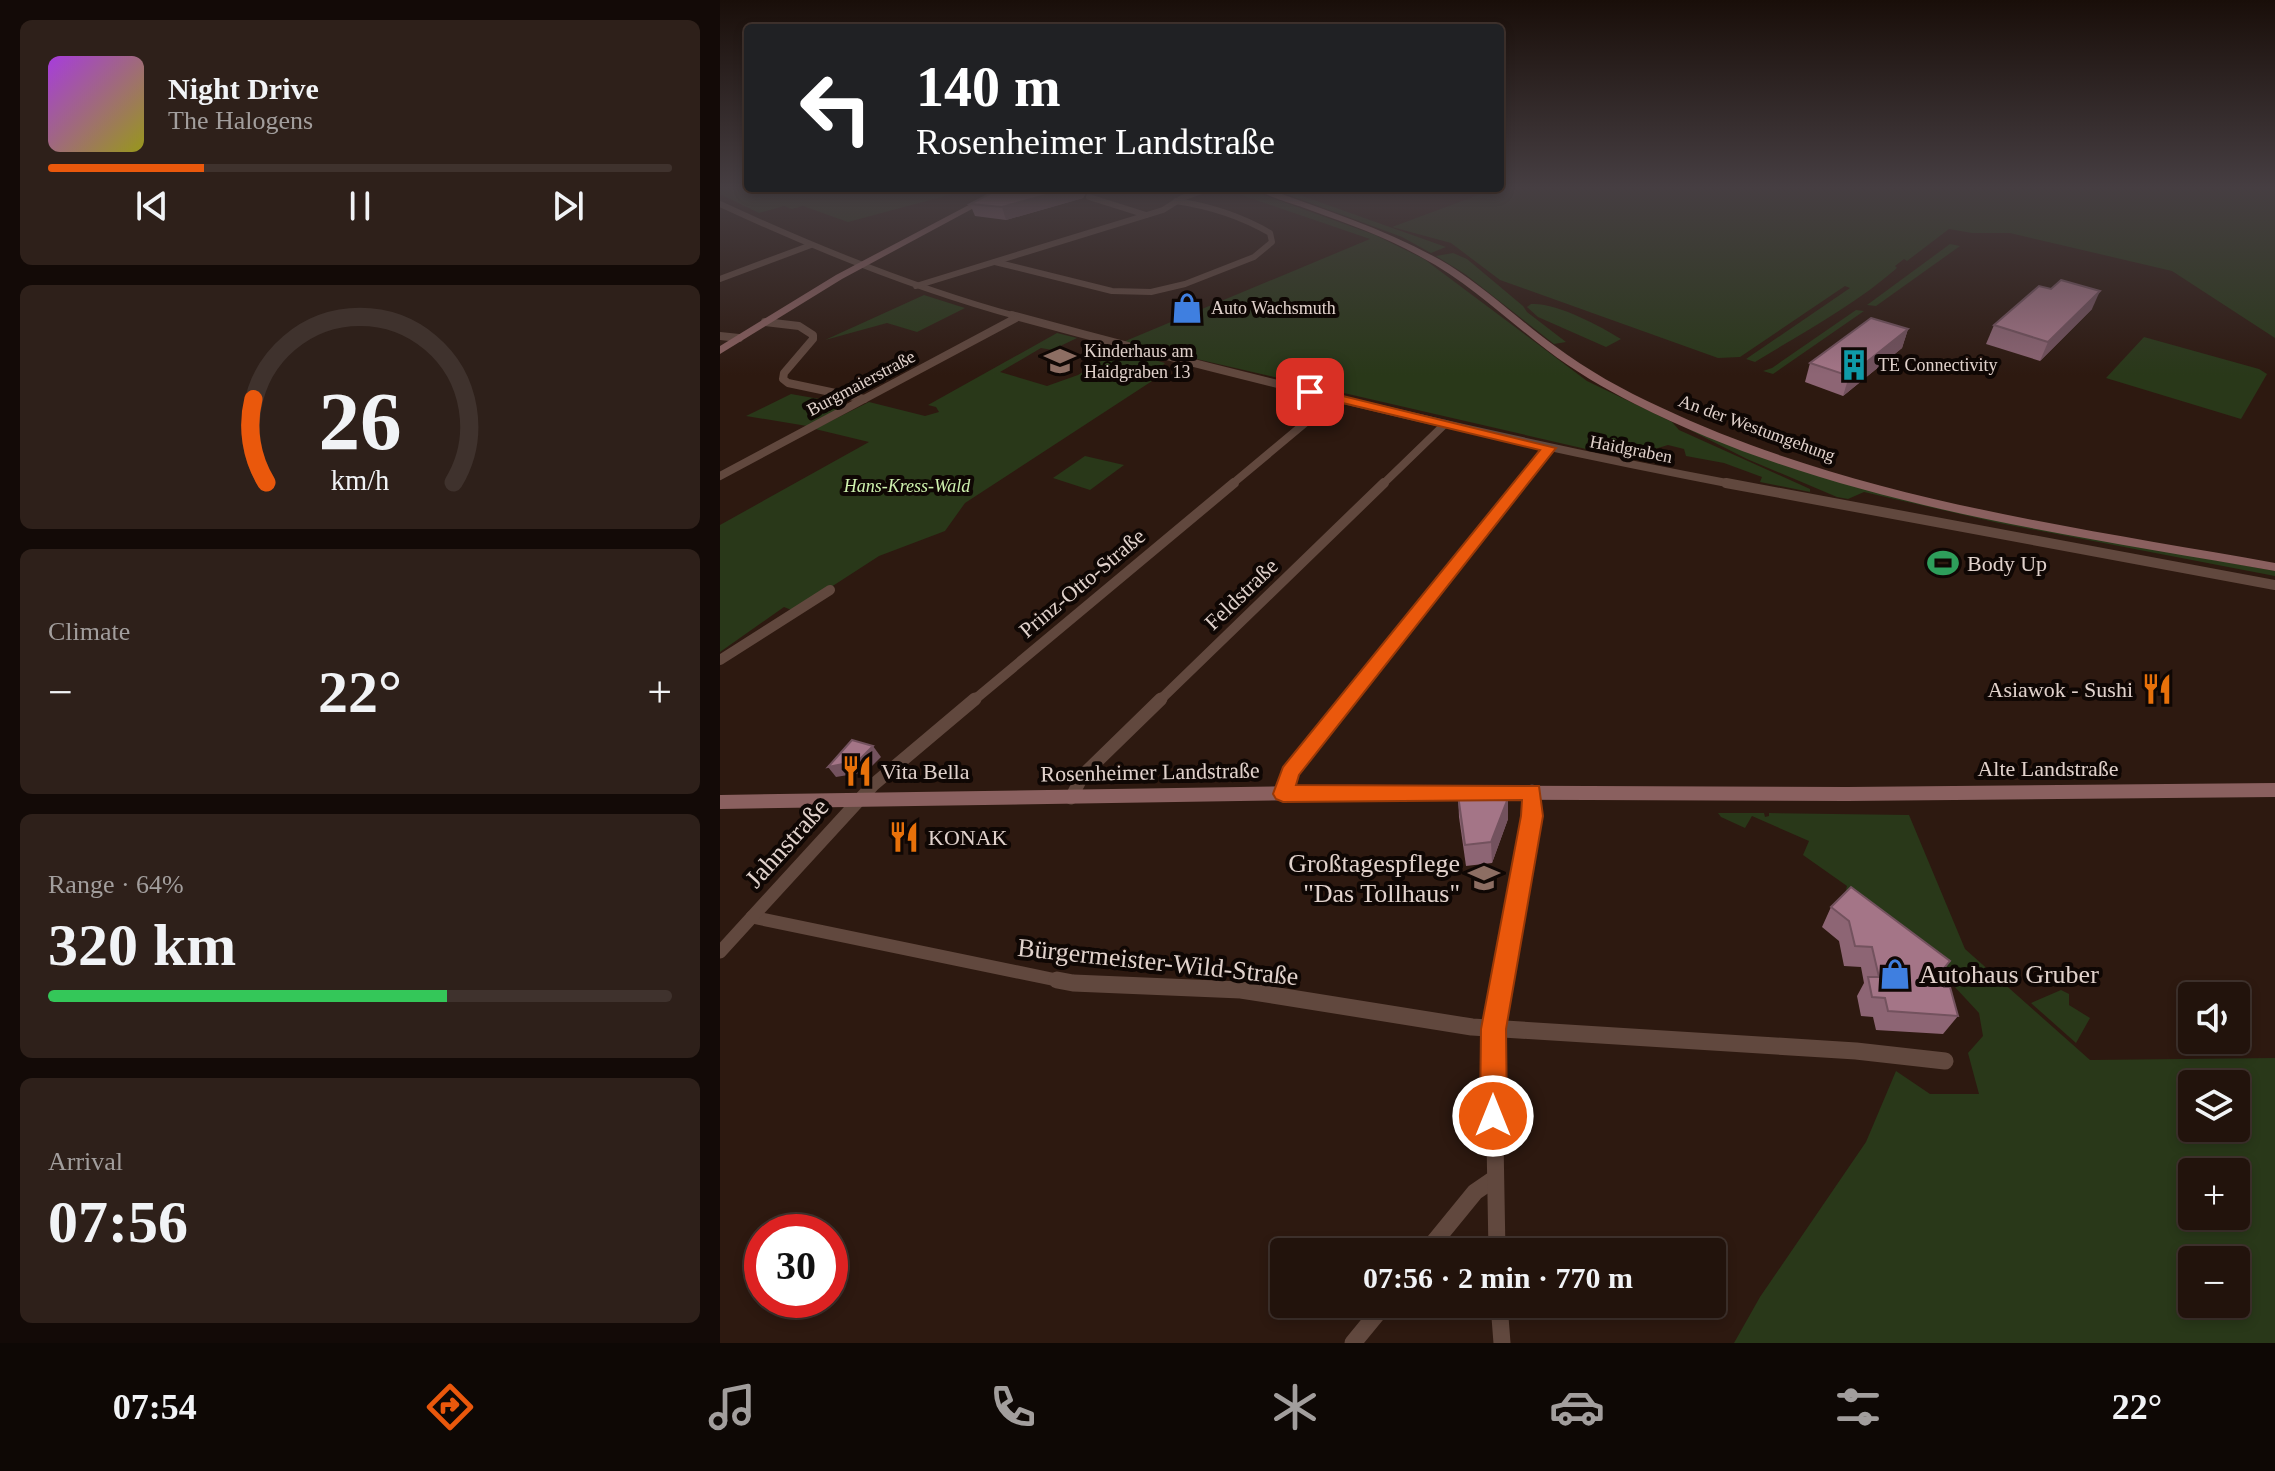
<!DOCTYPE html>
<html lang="en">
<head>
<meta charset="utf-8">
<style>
	body { margin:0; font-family:"Times New Roman",serif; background:#2e201a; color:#f1f3f6; height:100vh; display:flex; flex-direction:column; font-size:30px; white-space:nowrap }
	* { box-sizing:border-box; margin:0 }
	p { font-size:26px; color:#a29e9d }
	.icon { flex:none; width:44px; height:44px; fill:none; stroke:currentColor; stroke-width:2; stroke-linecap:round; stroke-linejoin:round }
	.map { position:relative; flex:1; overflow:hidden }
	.side { display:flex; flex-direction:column; gap:20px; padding:20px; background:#130a07; width:720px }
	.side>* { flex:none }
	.hud { position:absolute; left:24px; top:24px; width:760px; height:168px; border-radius:8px; box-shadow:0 4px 12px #0003,0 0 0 2px #3f322d; background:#202124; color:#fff; overflow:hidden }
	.fabs { position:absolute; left:1458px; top:982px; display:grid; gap:16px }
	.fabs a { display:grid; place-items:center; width:72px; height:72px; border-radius:8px; background:#22130c; box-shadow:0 4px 12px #0003,0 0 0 2px #3f322d; font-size:40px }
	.speed { position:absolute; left:24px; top:1214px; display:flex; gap:16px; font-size:40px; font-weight:700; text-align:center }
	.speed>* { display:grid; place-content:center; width:104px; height:104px; border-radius:50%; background:#22130c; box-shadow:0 4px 12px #0003,0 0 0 2px #3f322d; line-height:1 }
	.speed .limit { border:12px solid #d22; background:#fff; color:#111 }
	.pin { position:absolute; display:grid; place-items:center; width:68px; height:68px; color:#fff; margin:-34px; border-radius:16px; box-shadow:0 4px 12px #0006 }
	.me { position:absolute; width:88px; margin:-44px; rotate:0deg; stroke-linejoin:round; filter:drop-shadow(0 0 6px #0008) }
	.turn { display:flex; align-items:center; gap:28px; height:168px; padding:0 40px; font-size:36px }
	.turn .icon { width:104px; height:104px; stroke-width:2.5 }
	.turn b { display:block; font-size:56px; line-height:68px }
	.big { font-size:60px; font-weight:700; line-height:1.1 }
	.side .tile { flex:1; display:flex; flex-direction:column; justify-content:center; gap:12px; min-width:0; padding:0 28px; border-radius:12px; background:#2e201a }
	.side .dial { align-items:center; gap:0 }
	.dial svg { height:208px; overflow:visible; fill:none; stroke:#3f322d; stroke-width:7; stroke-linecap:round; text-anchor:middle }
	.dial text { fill:#f1f3f6; stroke:none }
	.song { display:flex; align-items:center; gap:24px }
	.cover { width:96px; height:96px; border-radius:12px; background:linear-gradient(135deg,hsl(280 70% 55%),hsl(60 70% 35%)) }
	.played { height:8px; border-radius:4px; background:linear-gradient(90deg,#ea580c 25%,#3f322d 25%) }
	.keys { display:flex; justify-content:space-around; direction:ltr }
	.heat { display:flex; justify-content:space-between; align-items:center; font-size:44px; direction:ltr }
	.charge { height:12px; border-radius:6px; background:linear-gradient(90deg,#34c759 64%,#3f322d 0) }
	.trip { position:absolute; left:550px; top:1238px; width:456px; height:80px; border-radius:8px; background:#22130c; box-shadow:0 4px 12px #0003,0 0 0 2px #3f322d; font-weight:700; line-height:80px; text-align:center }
	.dock { display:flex; height:128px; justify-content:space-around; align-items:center; background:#0e0805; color:#a29e9d }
	.dock .icon { width:56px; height:56px }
	.dock .current { color:#ea580c }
	.dock b { font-size:36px; color:#f1f3f6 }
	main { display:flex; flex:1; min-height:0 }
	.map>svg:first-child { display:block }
	.green { fill:#293819; fill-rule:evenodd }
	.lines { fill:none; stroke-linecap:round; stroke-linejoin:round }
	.minor-far4 { stroke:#61483e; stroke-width:6 }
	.minor-far3 { stroke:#61483e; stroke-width:8 }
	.minor-far2 { stroke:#61483e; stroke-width:10 }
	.minor-far1 { stroke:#61483e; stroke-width:13 }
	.minor { stroke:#61483e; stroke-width:17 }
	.secondary { fill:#8a605f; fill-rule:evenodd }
	.wall { fill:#8d6574 }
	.shaded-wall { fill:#73525e }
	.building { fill:#a47587; stroke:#73525e; stroke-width:2 }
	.route { fill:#ea580c; stroke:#983908; stroke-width:2 }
	.labels { text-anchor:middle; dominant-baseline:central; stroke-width:8; stroke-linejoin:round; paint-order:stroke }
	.far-poi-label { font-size:18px; fill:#e1d2cc; stroke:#0f0704; text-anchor:start }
	.far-street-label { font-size:18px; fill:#e1d2cc; stroke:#0f0704 }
	.far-park-label { font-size:18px; font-style:italic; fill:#cff2af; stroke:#0f0704 }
	.poi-label { font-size:22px; fill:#e1d2cc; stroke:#0f0704; text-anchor:start }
	.street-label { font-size:22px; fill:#e1d2cc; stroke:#0f0704 }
	.near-street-label { font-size:26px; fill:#e1d2cc; stroke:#0f0704 }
	.near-poi-label { font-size:26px; fill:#e1d2cc; stroke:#0f0704; text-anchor:end }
</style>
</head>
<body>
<main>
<section class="side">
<div class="tile">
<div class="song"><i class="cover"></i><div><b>Night Drive</b><p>The Halogens</p></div></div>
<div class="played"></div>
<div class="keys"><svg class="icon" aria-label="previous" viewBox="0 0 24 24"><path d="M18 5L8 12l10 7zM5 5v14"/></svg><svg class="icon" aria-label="pause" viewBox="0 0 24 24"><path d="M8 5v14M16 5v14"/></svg><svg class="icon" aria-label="next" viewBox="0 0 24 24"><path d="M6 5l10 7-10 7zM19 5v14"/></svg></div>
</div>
<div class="tile dial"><svg viewBox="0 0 100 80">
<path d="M14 69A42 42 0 1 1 86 69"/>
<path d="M14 69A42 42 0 0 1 9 37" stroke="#ea580c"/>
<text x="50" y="56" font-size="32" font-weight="700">26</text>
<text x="50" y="72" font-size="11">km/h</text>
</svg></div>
<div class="tile"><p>Climate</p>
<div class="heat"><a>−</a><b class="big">22°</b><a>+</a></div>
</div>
<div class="tile"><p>Range · 64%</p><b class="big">320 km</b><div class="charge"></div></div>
<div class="tile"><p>Arrival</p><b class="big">07:56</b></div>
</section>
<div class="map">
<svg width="1555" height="1343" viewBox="0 0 1555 1343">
	<rect width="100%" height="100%" fill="#2d1910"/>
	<g class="green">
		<polygon points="0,187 28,188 255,188 128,222 83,206 72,209 64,206 39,213 0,194"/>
		<path d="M780 187H1555V338L1452 271 1290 233H1252L1229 229 1187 261 1184 259 1175 266 1177 268C1135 305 1082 333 1035 362L1026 359 1130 288 1125 286 1020 357 998 358 780 280 731 243 672 227Z"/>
		<polygon points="501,188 524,188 655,235 704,259 867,381 952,422 959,430 1090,489 1090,492 1040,482 1042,477 1004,463 966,456 964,449 948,445 905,458 403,342 650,239"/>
		<polygon points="550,188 560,188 726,247 711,253 682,237"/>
		<polygon points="1230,244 1240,246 1156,306 1147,305"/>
		<polygon points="733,253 747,259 803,306 807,312 846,342 834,344 745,274 716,256"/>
		<polygon points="204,295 245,308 197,332 167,323 105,340"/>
		<path d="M811 304C836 302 880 326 901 339L886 347 818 317 807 307Z"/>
		<polygon points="1136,310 1144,311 1053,374 1043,371 1052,368"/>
		<polygon points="337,333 357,338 332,350 321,348 280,372 327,386 358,375 400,350 445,363 441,367 449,370 245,503 225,531 159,556 74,611 64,607 0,652 0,525 149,442 95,429 149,402 205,416 219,412 216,407 208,405"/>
		<polygon points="1424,337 1539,369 1547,374 1521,419 1386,378"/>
		<polygon points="71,394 128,404 87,426 26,416"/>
		<polygon points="968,429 1070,466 1380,539 1555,571 1555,576 1279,523 1144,492 1128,499 1117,497 1027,459"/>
		<polygon points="365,456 404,465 370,490 333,478"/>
		<path d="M998 813H1044L1045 817 1049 816V813L1189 815 1245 949 1370 1060 1555 1058V1343H1014L1040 1297 1146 1142 1176 1071 1210 1094H1259L1248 1053 1263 1036 1259 1013 1220 971 1125 894 1127 886 1083 855 1089 841 1032 816 1025 828 1001 817ZM1472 1084H1516V1128H1472ZM1472 1172H1516V1216H1472ZM1472 1260H1516V1304H1472Z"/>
		<polygon points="1341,990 1349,994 1349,1005 1370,1018 1356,1043 1311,1003"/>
	</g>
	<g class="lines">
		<g class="minor-far4">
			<polyline points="369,197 426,215"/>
			<path d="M0 204C97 249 196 289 299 317"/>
			<path d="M275 262 392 291 431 292 465 284 534 257 552 242 550 233C521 216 489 206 456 201"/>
			<polyline points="0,279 91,245"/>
			<polyline points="196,286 443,210 462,198 490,188"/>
		</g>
		<g class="minor-far3">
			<path d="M292 315C531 380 773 439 1017 485"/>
			<polyline points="45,322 79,326 93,335 93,339 64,373 63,379 68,383 144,399"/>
			<polyline points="0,336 19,338"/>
			<polyline points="0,476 296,318"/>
			<polyline points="511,485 615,398"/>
			<polyline points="662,485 725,424"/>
			<polyline points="800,485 829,448"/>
		</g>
		<g class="minor-far2">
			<polyline points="1006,483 1555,585"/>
			<polyline points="0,660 110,590"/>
			<polyline points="253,701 514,483"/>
			<polyline points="439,701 664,483"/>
			<polyline points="626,701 801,483"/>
		</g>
		<g class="minor-far1">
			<polyline points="563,794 570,772 628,699"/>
			<polyline points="351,798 363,775 441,699"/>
			<polyline points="32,917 346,982"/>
			<polyline points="0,952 153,785 255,699"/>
			<polyline points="782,982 812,816 812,791"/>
		</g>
		<g class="minor">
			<polyline points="337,980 353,983 521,990 752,1027 1136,1051 1225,1061"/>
			<polyline points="706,1252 755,1192 774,1179"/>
			<polyline points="777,1252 773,1029 782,980"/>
			<polyline points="779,1304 782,1343"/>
			<polyline points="633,1343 665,1304"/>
		</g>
		<g class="secondary">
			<polygon points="281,188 291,188 122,279 0,354 0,346 116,275"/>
			<path d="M534 188H545C607 211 672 231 729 265 767 289 799 320 835 346 867 370 903 390 940 407 1132 498 1348 526 1555 563V571C1340 533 1112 504 915 404 884 388 854 371 827 350 785 318 748 282 701 257 666 237 628 224 590 210 572 203 550 198 534 188Z"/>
			<polygon points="1555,783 1555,797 1127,801 655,799 0,809 0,795 655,785 1127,787"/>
		</g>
	</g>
	<g class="wall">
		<polygon points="281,188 397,188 378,194 367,191 363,198 286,220 255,216 250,204"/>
		<polygon points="1372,309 1320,361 1266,344 1274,325"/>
		<polygon points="1188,329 1182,348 1123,396 1085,382 1090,363"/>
		<polygon points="738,795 788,819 772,863 746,866 739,817"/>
		<polygon points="1111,907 1220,975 1224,987 1238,1016 1223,1034 1156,1030 1153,1017 1141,1016 1137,996 1144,983 1141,967 1124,966 1119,941 1102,927"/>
	</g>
	<g class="shaded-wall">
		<polygon points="351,188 366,188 367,191 363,198 286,220 282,207"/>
		<polygon points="376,188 397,188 378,194"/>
		<polygon points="1380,291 1372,309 1320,361 1328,342"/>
		<polygon points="1188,329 1182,348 1123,396 1129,376"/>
		<polygon points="153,746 161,757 146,772 116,777 108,767"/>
		<polygon points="788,798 788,819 772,863 771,842"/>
	</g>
	<g class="building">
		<polygon points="281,188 351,188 282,207 250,204"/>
		<polygon points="1341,280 1380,291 1328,342 1274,325 1319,286 1331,289"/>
		<polygon points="1151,318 1188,329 1129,376 1090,363"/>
		<polygon points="132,740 153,746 138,761 108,767"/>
		<polygon points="738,795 788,798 771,842 745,845"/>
		<polygon points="1131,887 1230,961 1220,973 1224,987 1230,987 1238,1016 1168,1011 1165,998 1152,997 1148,977 1159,977 1152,947 1135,946 1129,921 1111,907"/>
	</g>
	<linearGradient id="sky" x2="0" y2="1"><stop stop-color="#190e09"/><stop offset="0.5" stop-color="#463e42"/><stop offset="1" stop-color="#463e42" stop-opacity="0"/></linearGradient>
	<rect width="1555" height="375" fill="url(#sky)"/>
	<polygon class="route" points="590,388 836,448 579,775 576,785 819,786 823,816 786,1029 787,1116 783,1126 773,1130 764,1126 760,1116 761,1029 801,816 802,800 563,802 556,799 553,794 563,767 820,450 585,394 583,392"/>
	<defs>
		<symbol id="shop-bare" viewBox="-9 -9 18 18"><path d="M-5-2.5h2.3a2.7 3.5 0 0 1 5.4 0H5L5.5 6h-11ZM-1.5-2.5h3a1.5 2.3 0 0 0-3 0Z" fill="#3f7fe0" stroke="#0f0704" stroke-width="2.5" paint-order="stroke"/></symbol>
		<symbol id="school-bare" viewBox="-9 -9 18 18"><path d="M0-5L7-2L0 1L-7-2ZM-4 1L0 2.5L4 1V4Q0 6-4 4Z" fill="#8d6e63" stroke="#0f0704" stroke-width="2.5" paint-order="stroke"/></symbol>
		<symbol id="building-bare" viewBox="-9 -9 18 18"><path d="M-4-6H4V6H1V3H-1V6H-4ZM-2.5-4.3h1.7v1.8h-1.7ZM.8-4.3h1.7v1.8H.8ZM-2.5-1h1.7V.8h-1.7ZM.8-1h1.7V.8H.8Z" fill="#0f9aa8" stroke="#0f0704" stroke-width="2.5" paint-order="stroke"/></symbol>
		<symbol id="stadium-bare" viewBox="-9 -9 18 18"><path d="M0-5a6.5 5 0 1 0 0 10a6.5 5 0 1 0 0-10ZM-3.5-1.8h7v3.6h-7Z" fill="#2e9e5b" stroke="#0f0704" stroke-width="2.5" paint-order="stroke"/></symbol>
		<symbol id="restaurant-bare" viewBox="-9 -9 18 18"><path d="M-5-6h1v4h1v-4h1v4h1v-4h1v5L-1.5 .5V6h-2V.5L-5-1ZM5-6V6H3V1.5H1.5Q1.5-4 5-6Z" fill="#e8710a" stroke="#0f0704" stroke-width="2.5" paint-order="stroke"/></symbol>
	</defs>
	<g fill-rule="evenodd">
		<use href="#shop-bare" x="445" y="286" width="44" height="44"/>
		<use href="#school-bare" x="318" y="339" width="44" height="44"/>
		<use href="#building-bare" x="1112" y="343" width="44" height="44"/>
		<use href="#stadium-bare" x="1201" y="541" width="44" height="44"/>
		<use href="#restaurant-bare" x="1415" y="667" width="44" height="44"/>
		<use href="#restaurant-bare" x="115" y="749" width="44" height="44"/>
		<use href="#restaurant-bare" x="162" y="815" width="44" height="44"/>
		<use href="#school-bare" x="742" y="856" width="44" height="44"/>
		<use href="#shop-bare" x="1153" y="952" width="44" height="44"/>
	</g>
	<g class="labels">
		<g class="far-poi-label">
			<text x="491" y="308">Auto Wachsmuth</text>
			<text x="364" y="351">Kinderhaus am<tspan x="364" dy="21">Haidgraben 13</tspan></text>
			<text x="1158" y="365">TE Connectivity</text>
		</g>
		<g class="far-street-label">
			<text transform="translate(141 383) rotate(-28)">Burgmaierstraße</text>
			<text transform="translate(1037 428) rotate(20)">An der Westumgehung</text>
			<text transform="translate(911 449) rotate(11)">Haidgraben</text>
		</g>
		<g class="far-park-label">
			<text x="187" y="486">Hans-Kress-Wald</text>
		</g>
		<g class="poi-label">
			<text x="1247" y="563">Body Up</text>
			<text x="1413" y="689" text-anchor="end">Asiawok - Sushi</text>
			<text x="161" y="771">Vita Bella</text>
			<text x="208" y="837">KONAK</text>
		</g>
		<g class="street-label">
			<text transform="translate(362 583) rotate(-40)">Prinz-Otto-Straße</text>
			<text transform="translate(521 594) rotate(-44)">Feldstraße</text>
			<text x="1328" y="768">Alte Landstraße</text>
			<text transform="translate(430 772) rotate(-1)">Rosenheimer Landstraße</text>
		</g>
		<g class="near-street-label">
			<text transform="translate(67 843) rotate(-48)">Jahnstraße</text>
			<text transform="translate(438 962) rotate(6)">Bürgermeister-Wild-Straße</text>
		</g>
		<g class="near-poi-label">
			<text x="740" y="863">Großtagespflege<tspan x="740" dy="30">"Das Tollhaus"</tspan></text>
			<text x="1199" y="974" text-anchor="start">Autohaus Gruber</text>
		</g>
	</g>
</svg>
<div class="fabs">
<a><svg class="icon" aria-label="sound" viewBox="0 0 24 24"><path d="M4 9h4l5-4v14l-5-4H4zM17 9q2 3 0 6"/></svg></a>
<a><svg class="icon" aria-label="layers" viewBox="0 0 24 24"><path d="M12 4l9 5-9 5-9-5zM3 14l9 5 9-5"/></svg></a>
<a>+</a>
<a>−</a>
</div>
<div class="speed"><div class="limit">30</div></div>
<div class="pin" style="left:590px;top:392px;background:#d93025"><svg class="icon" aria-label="arrive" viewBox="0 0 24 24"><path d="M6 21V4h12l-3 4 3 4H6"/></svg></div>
<svg class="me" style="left:773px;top:1116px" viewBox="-20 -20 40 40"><circle r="17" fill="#ea580c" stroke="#fff" stroke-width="3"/><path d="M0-11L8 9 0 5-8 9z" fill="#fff"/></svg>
<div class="trip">07:56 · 2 min · 770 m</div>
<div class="hud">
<div class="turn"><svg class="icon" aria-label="left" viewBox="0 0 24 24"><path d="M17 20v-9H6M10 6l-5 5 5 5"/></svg><div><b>140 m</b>Rosenheimer Landstraße</div></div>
</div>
</div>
</main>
<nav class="dock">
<b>07:54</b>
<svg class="icon current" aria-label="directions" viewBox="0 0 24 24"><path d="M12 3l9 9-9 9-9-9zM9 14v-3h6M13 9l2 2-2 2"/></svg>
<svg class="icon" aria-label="music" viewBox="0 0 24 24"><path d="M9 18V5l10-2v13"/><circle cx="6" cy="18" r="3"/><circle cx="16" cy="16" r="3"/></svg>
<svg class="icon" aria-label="phone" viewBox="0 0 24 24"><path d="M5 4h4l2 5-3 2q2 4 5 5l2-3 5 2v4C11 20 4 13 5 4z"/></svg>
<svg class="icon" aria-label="climate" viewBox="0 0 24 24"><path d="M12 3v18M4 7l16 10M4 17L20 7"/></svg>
<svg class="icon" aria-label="car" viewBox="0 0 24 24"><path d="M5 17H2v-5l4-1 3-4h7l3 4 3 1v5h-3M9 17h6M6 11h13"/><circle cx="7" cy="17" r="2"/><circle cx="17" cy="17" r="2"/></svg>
<svg class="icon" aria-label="filters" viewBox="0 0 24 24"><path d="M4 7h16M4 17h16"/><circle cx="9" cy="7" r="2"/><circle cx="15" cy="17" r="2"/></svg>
<b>22°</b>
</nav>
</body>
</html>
